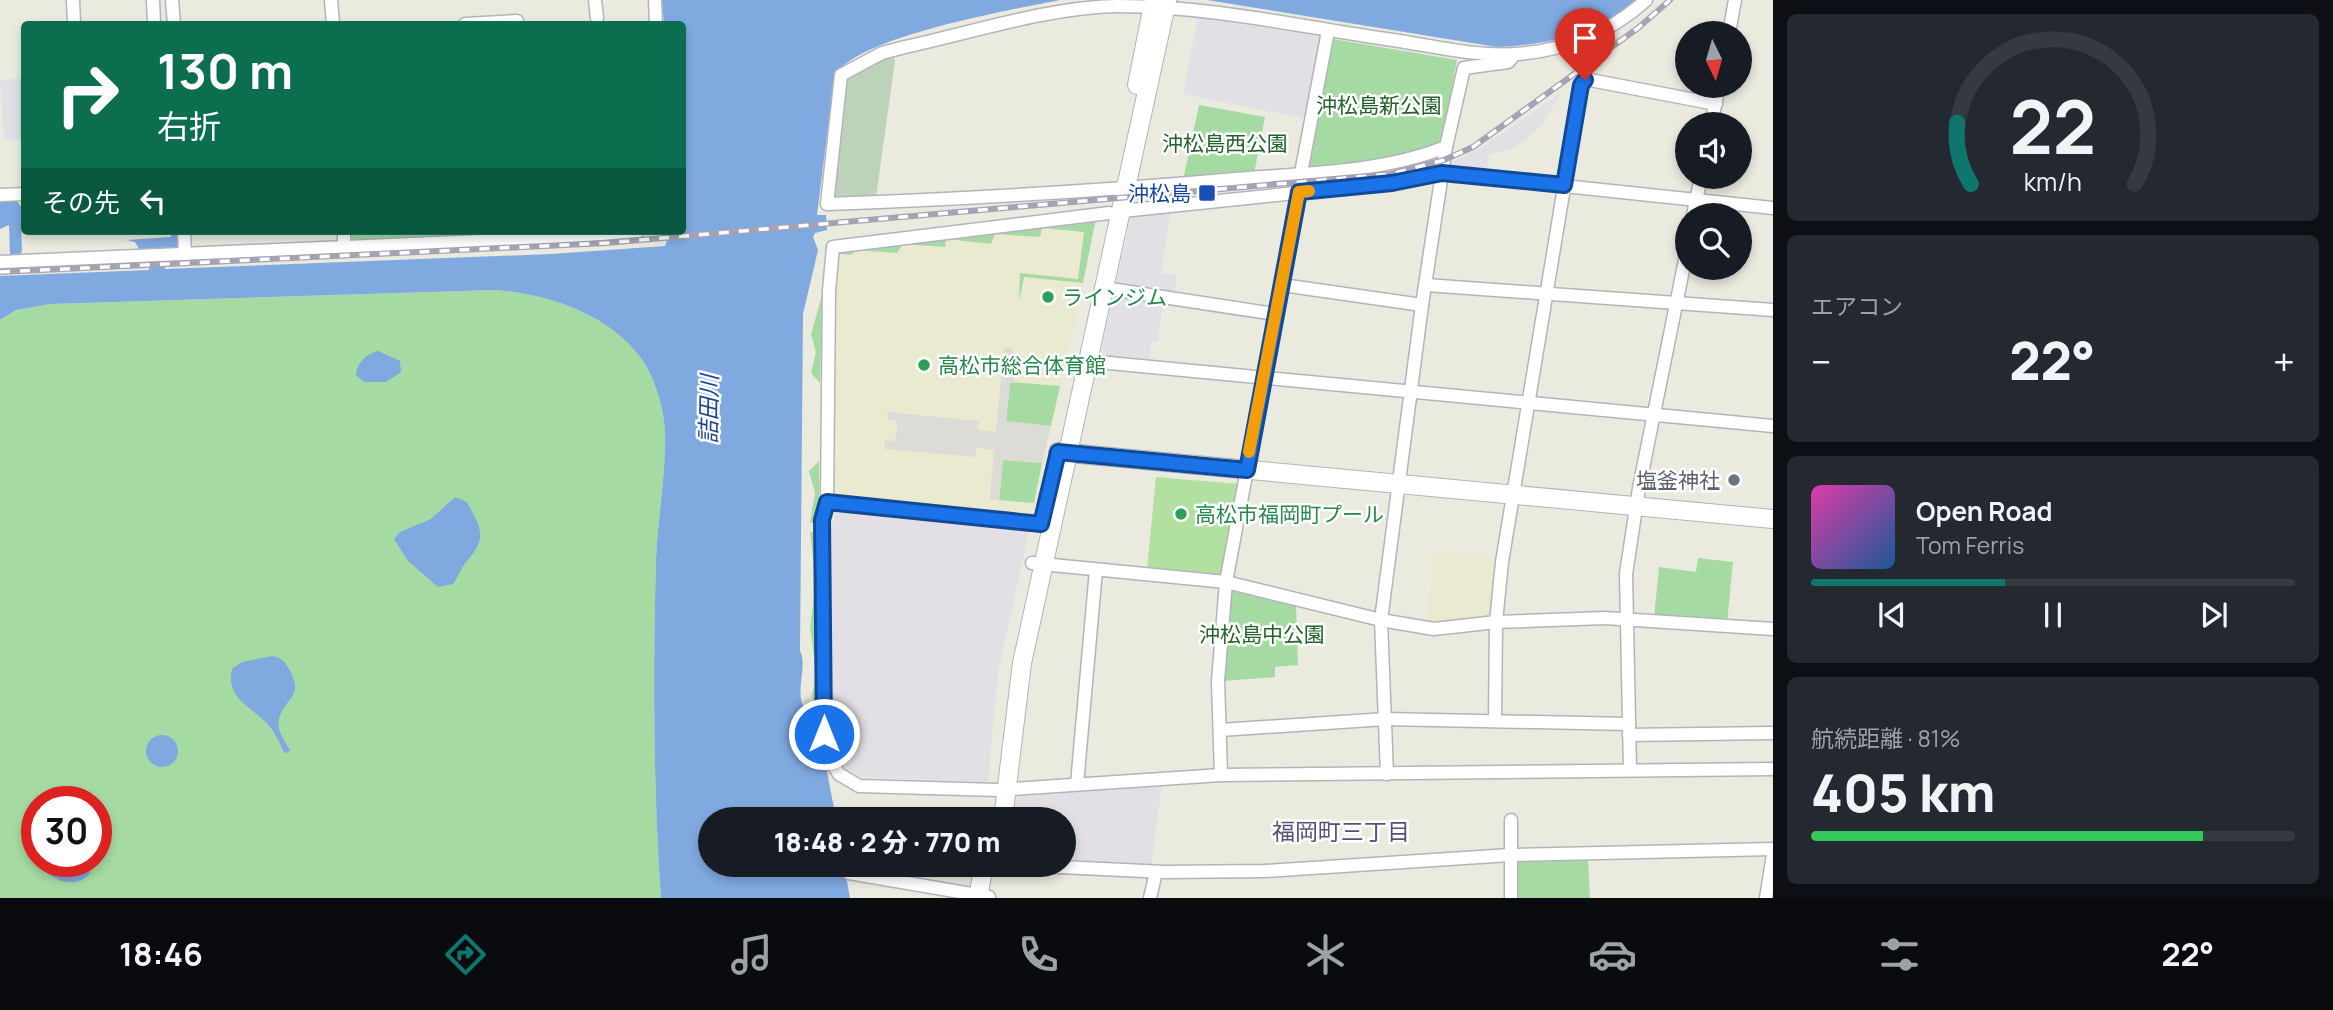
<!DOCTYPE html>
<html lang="ja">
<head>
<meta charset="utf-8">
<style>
	body { margin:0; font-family:Manrope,"Noto Sans JP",sans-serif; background:#242831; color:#f1f3f6; height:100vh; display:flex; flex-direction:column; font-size:26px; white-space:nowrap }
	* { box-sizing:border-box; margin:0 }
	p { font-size:23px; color:#9ea1a6 }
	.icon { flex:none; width:38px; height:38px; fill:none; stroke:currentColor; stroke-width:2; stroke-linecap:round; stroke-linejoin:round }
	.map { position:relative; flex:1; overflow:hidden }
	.side { display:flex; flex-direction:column; gap:14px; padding:14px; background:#0d0f14; width:560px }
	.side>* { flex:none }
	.top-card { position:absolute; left:21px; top:21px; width:665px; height:214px; border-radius:7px; box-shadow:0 4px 10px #0003; background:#0b6e4f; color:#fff; overflow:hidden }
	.needle { width:46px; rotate:175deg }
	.fabs { position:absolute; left:1675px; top:21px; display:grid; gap:14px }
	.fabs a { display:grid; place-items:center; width:77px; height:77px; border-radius:50%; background:#171b24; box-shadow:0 4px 10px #0003; font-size:35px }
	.speed { position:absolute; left:21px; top:786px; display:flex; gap:14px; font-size:35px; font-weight:700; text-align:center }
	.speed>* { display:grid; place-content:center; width:91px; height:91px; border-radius:50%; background:#171b24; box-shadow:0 4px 10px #0003; line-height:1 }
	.speed .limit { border:10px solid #d22; background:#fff; color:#111 }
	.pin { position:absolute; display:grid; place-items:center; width:60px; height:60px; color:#fff; margin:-72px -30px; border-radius:50% 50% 50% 0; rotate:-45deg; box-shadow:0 0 7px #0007 }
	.pin .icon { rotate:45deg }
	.me { position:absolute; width:77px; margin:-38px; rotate:0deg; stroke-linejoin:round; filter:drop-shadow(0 0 5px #0008) }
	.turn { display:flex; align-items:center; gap:24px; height:147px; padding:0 21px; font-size:32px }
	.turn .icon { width:91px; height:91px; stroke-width:2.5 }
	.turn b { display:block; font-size:49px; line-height:60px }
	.then { display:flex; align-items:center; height:66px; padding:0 21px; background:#0003; gap:14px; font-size:26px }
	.big { font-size:52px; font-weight:800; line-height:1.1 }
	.side .tile { flex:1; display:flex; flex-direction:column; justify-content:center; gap:10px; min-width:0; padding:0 24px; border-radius:10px; background:#242831 }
	.side .dial { align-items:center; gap:0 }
	.dial svg { height:182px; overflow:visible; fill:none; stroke:#363941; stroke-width:7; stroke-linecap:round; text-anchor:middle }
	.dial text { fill:#f1f3f6; stroke:none }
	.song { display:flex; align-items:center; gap:21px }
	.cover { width:84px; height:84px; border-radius:10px; background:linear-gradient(135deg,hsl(320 70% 55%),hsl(210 70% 35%)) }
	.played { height:7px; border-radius:4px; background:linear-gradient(90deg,#0f766e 40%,#363941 40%) }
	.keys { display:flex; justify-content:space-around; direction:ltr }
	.heat { display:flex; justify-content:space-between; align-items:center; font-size:38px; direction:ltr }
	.charge { height:10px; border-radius:5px; background:linear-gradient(90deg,#34c759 81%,#363941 0) }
	.trip { position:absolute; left:698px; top:807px; width:378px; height:70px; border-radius:35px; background:#171b24; box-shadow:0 4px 10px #0003; font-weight:800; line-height:70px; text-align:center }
	.tabs { display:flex; height:112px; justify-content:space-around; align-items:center; background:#090b0e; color:#9ea1a6 }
	.tabs .icon { width:49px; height:49px }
	.tabs .active { color:#0f766e }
	.tabs b { font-size:32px; color:#f1f3f6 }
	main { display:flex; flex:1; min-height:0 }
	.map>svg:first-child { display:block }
	.industrial { fill:#e2dfe5 }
	.education { fill:#eaead1 }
	.green { fill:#a5dba3; fill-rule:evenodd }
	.cemetery { fill:#bdd3b9 }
	.pitch { fill:#b1e0a0 }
	.plaza { fill:#dcdbd6 }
	.water { fill:#80a9e0 }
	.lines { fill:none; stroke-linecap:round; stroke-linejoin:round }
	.street-casing { stroke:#b4b3bd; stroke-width:15 }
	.secondary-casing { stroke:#b4b3bd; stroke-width:20 }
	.street { stroke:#fff; stroke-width:12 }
	.secondary { stroke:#fff; stroke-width:18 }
	.rail-casing { stroke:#a5a3b3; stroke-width:6 }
	.rail { stroke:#fff; stroke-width:3.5; stroke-dasharray:10; stroke-linecap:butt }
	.route-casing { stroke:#114b97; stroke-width:18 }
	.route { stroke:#1a73e8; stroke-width:12 }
	.slow { stroke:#f59e0b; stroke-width:12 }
	.transit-dot { fill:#1a4fb4; stroke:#fff; stroke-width:2.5 }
	.leisure-dot { fill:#2e9e5b; stroke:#fff; stroke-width:2.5 }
	.worship-dot { fill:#6b7280; stroke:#fff; stroke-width:2.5 }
	.labels { text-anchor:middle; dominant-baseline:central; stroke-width:5; stroke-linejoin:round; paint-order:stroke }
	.park-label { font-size:21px; fill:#24602a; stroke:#fff }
	.transit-label { font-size:21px; fill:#164399; stroke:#fff; text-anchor:end }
	.leisure-label { font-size:21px; fill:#27864d; stroke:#fff; text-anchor:start }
	.worship-label { font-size:21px; fill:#5b616d; stroke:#fff; text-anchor:end }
	.water-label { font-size:23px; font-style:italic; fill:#1f458c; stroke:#fff }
	.neighbourhood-label { font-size:23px; fill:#565176; stroke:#fff }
</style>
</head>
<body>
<main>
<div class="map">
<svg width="1773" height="898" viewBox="0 0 1773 898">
	<rect width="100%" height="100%" fill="#ebeadf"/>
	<g class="industrial">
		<polygon points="1198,17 1322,37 1309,113 1302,118 1183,94"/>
		<polygon points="24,78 24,139 4,141 0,80"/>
		<polygon points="1562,92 1542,124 1526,140 1510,150 1489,154 1487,173 1453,170 1450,163 1482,147"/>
		<polygon points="1171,209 1161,273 1177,276 1175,292 1116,283 1132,213"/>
		<polygon points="1113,294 1163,300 1158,342 1151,342 1149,362 1100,358"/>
		<polygon points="834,509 1025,526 1029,531 998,673 988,782 860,777 847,769 840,759 830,737 826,528 834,522"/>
		<polygon points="1162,784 1151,866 1064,863 1064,819 1013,819 1018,793"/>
	</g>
	<g class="education">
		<polygon points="1092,220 1095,223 1083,283 1032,516 839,498 833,493 835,299 840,249"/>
		<polygon points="1435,551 1500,559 1492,618 1426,624"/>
	</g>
	<g class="green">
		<polygon points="1333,39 1457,60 1441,145 1407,157 1309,169"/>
		<polygon points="1199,105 1265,117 1254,174 1183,180"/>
		<polygon points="1092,220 1095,223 1083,283 1024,277 1019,302 1020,273 1078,279 1084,232 1042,228 1040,237 995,234 991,244 946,239 945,247 903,244 897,253 856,250 851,255 838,254 840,249"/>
		<polygon points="347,231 494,231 495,236 355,242"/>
		<path d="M495 290C547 294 607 313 640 357 654 375 664 408 665 432 666 473 658 517 656 559 653 672 653 785 661 898H0V320L16 310 51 304ZM37 802H96V861H37Z"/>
		<polygon points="822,295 820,383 811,373 816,352 811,334"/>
		<polygon points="1010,382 1060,386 1051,426 1006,422"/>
		<polygon points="1003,460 1042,463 1034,503 999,500"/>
		<polygon points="819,461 820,707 814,703 812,695 816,672 810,627 816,583 810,532 817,532 816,523 810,523 815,493 809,471"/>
		<polygon points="1698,558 1733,562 1727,623 1654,618 1659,567 1696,572"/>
		<polygon points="1229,588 1296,605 1298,665 1275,667 1275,677 1223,681"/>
		<polygon points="1588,856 1590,898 1516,898 1515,864 1520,858"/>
	</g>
	<polygon class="cemetery" points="892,54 895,61 876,197 837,200 833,196 848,75"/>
	<polygon class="pitch" points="1156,477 1239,484 1224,572 1217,577 1147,569"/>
	<polygon class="plaza" points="1004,347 1013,348 1011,376 1015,377 1014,383 1010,383 1006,421 1051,426 1042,463 1003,460 999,500 990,499 994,450 976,448 975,457 884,449 885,440 895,441 897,432 897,421 887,420 888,412 979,421 978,430 996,432"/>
	<g class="water">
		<path d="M662 0H1060C1016 9 846 38 834 79L817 215H826L827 230 815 233 813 237 818 250 803 314 800 651C810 669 786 706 817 718L836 819H710V864L844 865 850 898H661C653 785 653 672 656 559 658 517 666 473 665 432 664 408 654 375 640 357 607 313 547 294 495 290L51 304 16 310 0 320V276L149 270 148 249H139L135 242 127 240 171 237V231H182L183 246 164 250 165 269 551 254 665 246 670 231H682V24H664Z"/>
		<path d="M1207 0H1637C1600 34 1546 45 1497 47Z"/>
		<polygon points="0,201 17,201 24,211 24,224 21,224 22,252 18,255 10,254 9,225 0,229"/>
		<path d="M378 351 400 361 401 372 386 382H364L356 375C356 364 367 353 378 351Z"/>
		<path d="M455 497 467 502C481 529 488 537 467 561 461 568 458 577 453 584L438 587 408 561 394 539 400 532 431 519Z"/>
		<path d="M272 656C281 657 285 662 289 669 305 697 285 697 279 719 276 730 285 742 290 750L287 753 284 752C280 744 276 734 270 727 254 707 225 700 232 669L242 662Z"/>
		<circle cx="162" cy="751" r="16"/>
		<path d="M37 822V861H85L90 873C72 898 28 868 26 839Z"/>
	</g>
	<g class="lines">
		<defs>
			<g id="street">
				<polyline points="73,0 74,24"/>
				<polyline points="153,0 154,24"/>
				<polyline points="172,0 174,24"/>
				<polyline points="331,0 333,24"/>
				<polyline points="595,0 597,18"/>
				<polyline points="655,0 656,24"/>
				<polyline points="465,24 517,21"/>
				<polyline points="1729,33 1735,0"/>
				<polyline points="1711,124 1719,86"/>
				<path d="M1446 147C1380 173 1306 173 1236 179 1100 191 963 199 827 204L841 75 882 53 905 47C973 32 1050 7 1118 6 1208 6 1298 26 1386 39 1429 45 1474 57 1517 54 1567 50 1610 33 1646 0"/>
				<polyline points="1301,173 1328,31"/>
				<polyline points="0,195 24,194"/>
				<polyline points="1122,211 1392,183 1442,173 1773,208"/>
				<polyline points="1109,213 833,247 829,291 827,502 822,520 824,734 831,761 839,774 859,786 998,790 1221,775 1773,769"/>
				<polyline points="1693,215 1701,177"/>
				<polyline points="184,231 185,254"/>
				<polyline points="344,231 344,247"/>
				<polyline points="0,262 551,238 638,231"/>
				<polyline points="1282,285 1422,305"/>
				<polyline points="1426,285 1773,310"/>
				<polyline points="1104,288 1275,314"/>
				<polyline points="1088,361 1773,426"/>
				<polyline points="827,502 1052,526"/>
				<polyline points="1032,563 1226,582 1381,620 1434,629 1496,622 1605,618 1773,629"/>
				<polyline points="1495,719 1496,622 1502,562 1581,85 1590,80 1716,104"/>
				<polyline points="1220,730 1386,719 1629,724"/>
				<polyline points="1629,735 1773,733"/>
				<polyline points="1630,770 1626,574 1639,488 1687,250"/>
				<polyline points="1387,774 1381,620 1422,305 1446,147 1464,68 1508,62 1515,54"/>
				<polyline points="1221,775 1218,681 1226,582 1299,192"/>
				<polyline points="1077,784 1096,570"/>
				<polyline points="1511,820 1511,898"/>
				<polyline points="998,864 1164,872 1265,871 1510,855 1773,849"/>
				<polyline points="849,873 989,897"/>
				<polyline points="1150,898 1156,872"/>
				<polyline points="1766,898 1773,855"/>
			</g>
			<g id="secondary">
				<polyline points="1137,85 1154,0"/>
				<polyline points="1058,452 1773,519"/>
				<polyline points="1003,819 1022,663 1167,0"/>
				<polyline points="978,898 984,864"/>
			</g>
		</defs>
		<use href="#street" class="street-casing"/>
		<use href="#secondary" class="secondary-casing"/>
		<use href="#street" class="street"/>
		<use href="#secondary" class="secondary"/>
		<defs>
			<polyline id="rail" points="0,272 606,243 1391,174 1444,160 1473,147 1638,28 1670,0"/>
		</defs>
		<use href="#rail" class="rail-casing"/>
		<use href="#rail" class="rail"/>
	</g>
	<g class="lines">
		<defs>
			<polyline id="route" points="824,734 822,520 827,502 1041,524 1058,452 1247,470 1299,192 1392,183 1442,173 1564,185 1581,85 1585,80"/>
		</defs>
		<use href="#route" class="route-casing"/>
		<use href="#route" class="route"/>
		<polyline class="slow" points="1249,452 1299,192 1309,191"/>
	</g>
	<rect class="transit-dot" x="1198" y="184" width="18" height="18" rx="3.5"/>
	<g class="leisure-dot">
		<circle cx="1048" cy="297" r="7"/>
		<circle cx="924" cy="365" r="7"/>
		<circle cx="1181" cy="514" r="7"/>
	</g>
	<circle class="worship-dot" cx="1734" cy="480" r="7"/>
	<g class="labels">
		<g class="park-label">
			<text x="1379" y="105">沖松島新公園</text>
			<text x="1225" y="143">沖松島西公園</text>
			<text x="1262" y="634">沖松島中公園</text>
		</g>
		<g class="transit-label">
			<text x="1191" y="193">沖松島</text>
		</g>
		<g class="leisure-label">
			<text x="1062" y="297">ラインジム</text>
			<text x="938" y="365">高松市総合体育館</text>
			<text x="1195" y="514">高松市福岡町プール</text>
		</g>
		<g class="worship-label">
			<text x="1720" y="480">塩釜神社</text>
		</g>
		<g class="water-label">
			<text transform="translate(708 409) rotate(-89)">詰田川</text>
		</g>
		<g class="neighbourhood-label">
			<text x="1341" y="831">福岡町三丁目</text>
		</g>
	</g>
</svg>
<div class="fabs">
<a><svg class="needle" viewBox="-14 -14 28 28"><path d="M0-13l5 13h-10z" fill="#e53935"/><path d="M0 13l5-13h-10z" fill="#9ea1a6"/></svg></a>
<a><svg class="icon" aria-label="sound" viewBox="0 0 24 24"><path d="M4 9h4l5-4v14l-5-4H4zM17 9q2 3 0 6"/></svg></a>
<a><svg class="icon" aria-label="search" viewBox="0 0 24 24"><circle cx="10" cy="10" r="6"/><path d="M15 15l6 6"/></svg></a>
</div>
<div class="speed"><div class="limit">30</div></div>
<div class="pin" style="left:1585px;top:80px;background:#d93025"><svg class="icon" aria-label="arrive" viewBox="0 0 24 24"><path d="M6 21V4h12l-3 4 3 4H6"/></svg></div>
<svg class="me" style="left:824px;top:734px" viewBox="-20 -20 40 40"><circle r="17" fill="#1a73e8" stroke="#fff" stroke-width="3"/><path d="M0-11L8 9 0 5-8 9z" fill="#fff"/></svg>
<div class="trip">18:48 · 2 分 · 770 m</div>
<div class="top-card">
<div class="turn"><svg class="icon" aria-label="right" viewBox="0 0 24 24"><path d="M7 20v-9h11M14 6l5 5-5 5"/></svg><div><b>130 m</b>右折</div></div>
<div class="then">その先<svg class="icon" aria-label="left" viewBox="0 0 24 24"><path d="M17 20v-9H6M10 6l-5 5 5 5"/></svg></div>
</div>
</div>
<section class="side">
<div class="tile dial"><svg viewBox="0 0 100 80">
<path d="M14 69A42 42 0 1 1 86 69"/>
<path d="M14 69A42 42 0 0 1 8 42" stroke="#0f766e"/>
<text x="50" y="56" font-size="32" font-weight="700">22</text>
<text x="50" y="72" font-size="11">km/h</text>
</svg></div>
<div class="tile"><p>エアコン</p>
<div class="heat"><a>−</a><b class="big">22°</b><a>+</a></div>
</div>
<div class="tile">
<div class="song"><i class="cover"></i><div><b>Open Road</b><p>Tom Ferris</p></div></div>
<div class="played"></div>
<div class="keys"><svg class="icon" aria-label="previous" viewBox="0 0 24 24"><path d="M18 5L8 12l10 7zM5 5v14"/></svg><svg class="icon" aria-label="pause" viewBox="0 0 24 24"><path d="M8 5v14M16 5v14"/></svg><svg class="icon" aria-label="next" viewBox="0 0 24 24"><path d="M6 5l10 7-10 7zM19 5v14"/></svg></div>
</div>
<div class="tile"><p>航続距離 · 81%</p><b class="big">405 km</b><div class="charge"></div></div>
</section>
</main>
<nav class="tabs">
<b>18:46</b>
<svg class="icon active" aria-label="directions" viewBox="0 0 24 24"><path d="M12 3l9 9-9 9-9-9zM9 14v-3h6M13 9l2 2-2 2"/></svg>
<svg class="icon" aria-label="music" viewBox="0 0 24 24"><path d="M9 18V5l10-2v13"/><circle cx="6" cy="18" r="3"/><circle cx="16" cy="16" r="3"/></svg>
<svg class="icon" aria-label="phone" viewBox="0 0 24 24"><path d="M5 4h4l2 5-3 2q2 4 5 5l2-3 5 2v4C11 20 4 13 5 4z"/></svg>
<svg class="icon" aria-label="climate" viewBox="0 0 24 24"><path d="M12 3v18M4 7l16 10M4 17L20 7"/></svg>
<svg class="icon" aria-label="car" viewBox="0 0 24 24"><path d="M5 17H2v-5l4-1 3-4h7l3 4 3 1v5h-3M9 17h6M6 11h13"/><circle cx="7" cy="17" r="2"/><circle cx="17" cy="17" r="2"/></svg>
<svg class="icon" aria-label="filters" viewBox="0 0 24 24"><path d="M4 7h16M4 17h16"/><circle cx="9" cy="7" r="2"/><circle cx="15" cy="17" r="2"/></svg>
<b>22°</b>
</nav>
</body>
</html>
